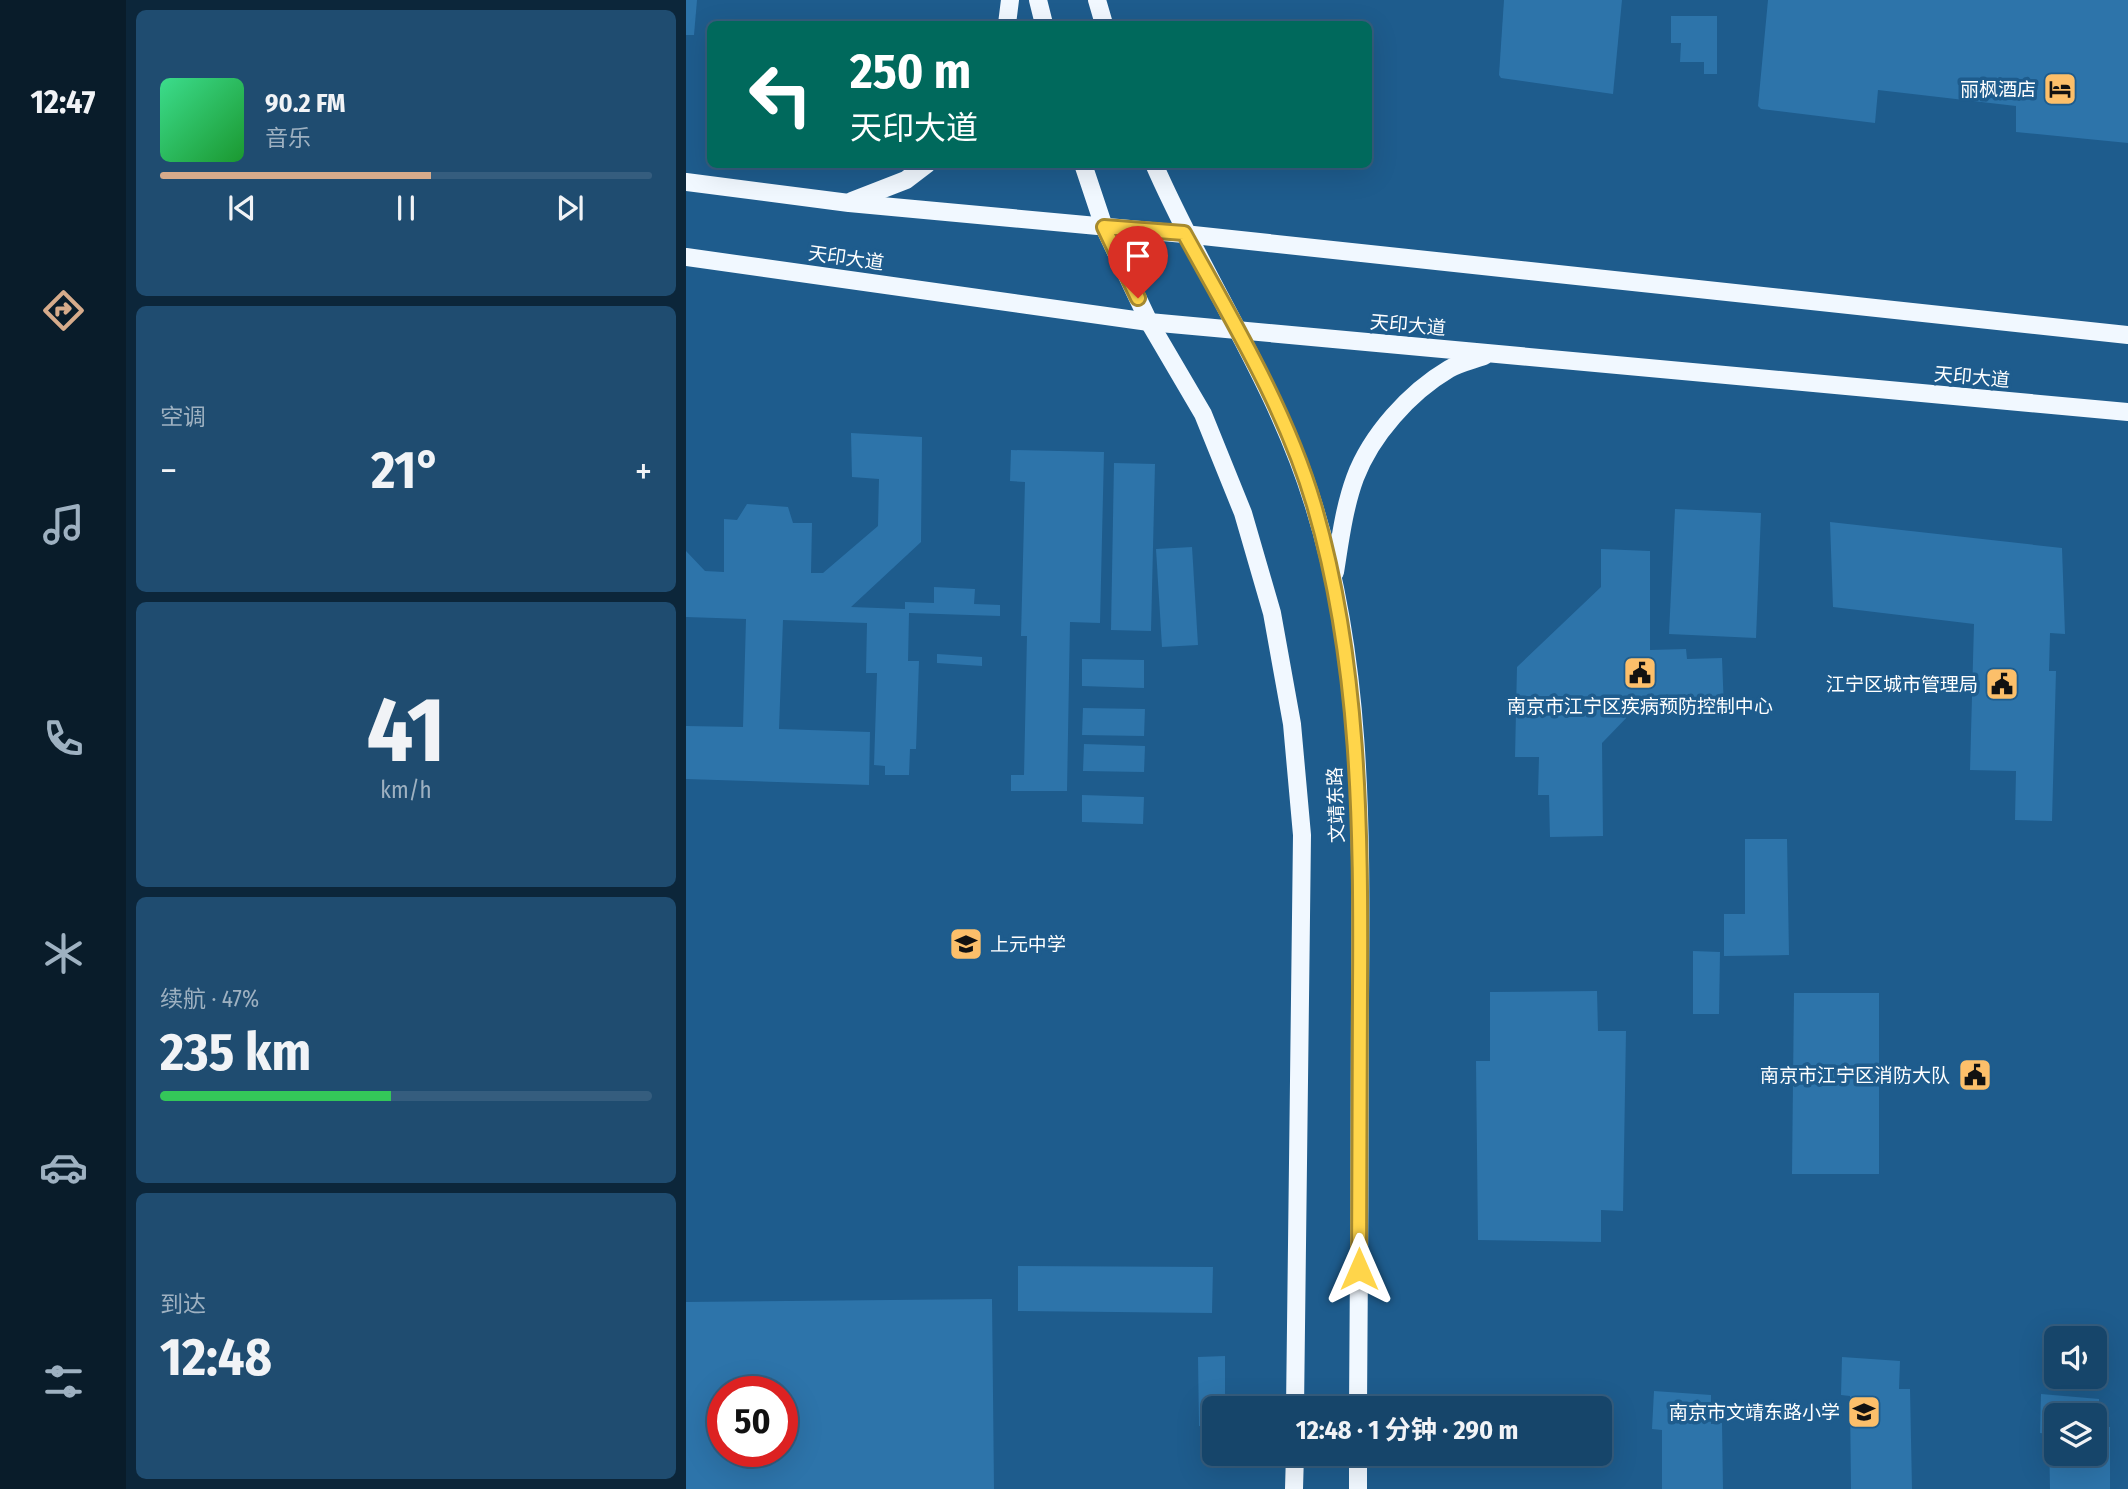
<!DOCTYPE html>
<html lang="zh">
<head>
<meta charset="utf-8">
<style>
	body { margin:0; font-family:"Fira Sans Condensed","Noto Sans SC",sans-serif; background:#1f4c70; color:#f1f3f6; height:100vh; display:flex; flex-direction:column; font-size:26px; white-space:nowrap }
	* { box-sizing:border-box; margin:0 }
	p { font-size:23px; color:#9eb1c1 }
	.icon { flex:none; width:38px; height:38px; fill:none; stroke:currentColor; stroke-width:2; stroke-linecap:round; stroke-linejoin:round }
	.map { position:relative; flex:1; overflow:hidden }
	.sheet { display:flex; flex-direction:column; gap:10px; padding:10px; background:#0c263a; width:560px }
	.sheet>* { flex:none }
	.guide { position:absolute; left:21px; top:21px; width:665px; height:147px; border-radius:10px; box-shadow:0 7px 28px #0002,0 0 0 2px #355d7e; background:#00695c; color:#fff; overflow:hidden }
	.controls { position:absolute; left:1358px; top:1326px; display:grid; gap:14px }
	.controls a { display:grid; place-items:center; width:63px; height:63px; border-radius:10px; background:#16456a; box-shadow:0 7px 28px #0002,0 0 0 2px #355d7e; font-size:35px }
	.speed { position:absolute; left:21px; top:1376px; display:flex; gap:14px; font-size:35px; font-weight:700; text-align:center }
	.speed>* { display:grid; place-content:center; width:91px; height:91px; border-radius:50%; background:#16456a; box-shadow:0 7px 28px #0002,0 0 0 2px #355d7e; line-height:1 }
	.speed .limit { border:10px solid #d22; background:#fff; color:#111 }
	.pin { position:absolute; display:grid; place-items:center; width:60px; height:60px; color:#fff; margin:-72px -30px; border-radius:50% 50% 50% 0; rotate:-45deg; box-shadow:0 0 7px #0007 }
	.pin .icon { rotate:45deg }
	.me { position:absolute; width:77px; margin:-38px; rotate:0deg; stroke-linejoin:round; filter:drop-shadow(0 0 5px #0008) }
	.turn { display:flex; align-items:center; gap:24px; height:147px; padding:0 28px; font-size:32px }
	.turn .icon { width:91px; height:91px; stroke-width:2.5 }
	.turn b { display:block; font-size:49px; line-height:60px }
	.big { font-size:52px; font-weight:700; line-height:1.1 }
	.sheet .card { flex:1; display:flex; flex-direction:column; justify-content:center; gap:10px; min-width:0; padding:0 24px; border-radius:10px; background:#1f4c70 }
	.sheet .dial { align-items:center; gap:0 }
	.dial b { font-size:91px; line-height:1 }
	.song { display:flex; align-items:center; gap:21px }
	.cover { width:84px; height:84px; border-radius:10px; background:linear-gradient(135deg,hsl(150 70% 55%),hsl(130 70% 35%)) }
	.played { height:7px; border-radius:4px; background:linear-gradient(90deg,#d6ab8b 55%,#355d7e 55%) }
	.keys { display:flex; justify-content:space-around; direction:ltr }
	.heat { display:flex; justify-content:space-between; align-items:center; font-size:38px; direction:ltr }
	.charge { height:10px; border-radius:5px; background:linear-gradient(90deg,#34c759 47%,#355d7e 0) }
	.trip { position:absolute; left:516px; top:1396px; width:410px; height:70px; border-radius:10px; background:#16456a; box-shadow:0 7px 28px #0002,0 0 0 2px #355d7e; font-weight:700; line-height:70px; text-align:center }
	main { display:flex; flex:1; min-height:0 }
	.dock { display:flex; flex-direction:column; width:126px; justify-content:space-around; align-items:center; background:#091c2a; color:#9eb1c1 }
	.dock .icon { width:49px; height:49px }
	.dock .selected { color:#d6ab8b }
	.dock b { font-size:32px; color:#f1f3f6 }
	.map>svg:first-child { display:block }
	.building { fill:#2d74aa; fill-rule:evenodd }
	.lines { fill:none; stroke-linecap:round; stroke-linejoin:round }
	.major { stroke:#f1f8ff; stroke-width:18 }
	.route-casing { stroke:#a68a30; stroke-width:18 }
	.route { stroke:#ffd54a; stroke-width:12 }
	.labels { text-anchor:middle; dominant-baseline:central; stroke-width:7; stroke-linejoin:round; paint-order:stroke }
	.poi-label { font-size:19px; fill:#fff; stroke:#1e5c8d; text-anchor:end }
	.street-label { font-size:19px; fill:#fff; stroke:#1e5c8d }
</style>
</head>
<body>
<main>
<nav class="dock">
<b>12:47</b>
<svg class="icon selected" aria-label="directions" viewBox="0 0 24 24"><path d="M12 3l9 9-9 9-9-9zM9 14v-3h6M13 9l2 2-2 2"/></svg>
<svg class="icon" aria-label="music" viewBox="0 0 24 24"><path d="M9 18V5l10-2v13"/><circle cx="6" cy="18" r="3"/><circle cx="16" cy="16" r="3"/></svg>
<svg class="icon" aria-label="phone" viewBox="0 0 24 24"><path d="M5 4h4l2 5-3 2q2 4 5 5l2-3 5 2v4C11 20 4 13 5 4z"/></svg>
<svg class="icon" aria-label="climate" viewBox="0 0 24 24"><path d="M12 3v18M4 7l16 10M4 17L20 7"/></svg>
<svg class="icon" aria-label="car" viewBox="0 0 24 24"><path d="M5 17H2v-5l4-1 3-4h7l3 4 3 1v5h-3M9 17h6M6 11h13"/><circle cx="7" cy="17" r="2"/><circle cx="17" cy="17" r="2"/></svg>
<svg class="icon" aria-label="filters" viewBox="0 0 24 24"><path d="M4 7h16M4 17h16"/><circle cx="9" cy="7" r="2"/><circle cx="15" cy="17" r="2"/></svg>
</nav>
<section class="sheet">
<div class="card">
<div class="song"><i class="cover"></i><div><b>90.2 FM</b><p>音乐</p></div></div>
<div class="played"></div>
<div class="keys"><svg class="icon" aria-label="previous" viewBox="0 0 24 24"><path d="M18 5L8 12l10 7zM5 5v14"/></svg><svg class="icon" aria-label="pause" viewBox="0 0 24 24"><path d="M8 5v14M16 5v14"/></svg><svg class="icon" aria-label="next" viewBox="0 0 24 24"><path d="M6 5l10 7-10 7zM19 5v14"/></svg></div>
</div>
<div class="card"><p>空调</p>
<div class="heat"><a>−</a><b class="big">21°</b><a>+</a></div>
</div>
<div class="card dial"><b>41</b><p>km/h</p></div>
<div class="card"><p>续航 · 47%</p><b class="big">235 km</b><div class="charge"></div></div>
<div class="card"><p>到达</p><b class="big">12:48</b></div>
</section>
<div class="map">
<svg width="1442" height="1489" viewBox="0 0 1442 1489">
	<rect width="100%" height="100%" fill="#1e5c8d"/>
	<g class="building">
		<polygon points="0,0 11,0 8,35 0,35"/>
		<polygon points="818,0 936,0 927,94 815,78 813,75"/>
		<polygon points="1082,0 1442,0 1442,143 1330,132 1330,106 1192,90 1189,123 1075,109 1072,106"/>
		<polygon points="985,16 1031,16 1031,74 1018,74 1018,62 994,62 995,43 985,43"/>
		<polygon points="165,433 236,437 235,542 165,607 219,609 219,602 248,603 248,587 289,589 288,604 314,605 314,616 223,613 222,661 233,661 230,749 224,749 223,775 199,775 199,766 188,765 191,673 180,673 181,623 97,620 93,729 184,732 183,785 0,779 0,726 57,727 60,619 0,617 0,551 19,571 38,572 38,519 51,520 61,504 102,507 107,523 126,523 125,573 137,573 192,526 193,479 166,477"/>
		<polygon points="325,450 418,452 414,623 384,622 381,791 325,791 325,775 338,775 341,636 335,636 339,482 324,481"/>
		<polygon points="428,463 469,464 465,631 425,630"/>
		<polygon points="989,509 1075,513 1070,638 983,634"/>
		<polygon points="1144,522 1376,548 1379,634 1364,633 1363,671 1370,671 1366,821 1329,820 1330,771 1284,770 1288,624 1147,607"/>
		<polygon points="506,547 512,645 476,647 470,549"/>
		<polygon points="915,549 964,551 964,650 1000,649 1001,659 1036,658 1038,710 947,711 916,743 917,836 864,837 863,795 852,795 853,757 829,757 831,667 915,587"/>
		<polygon points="251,654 296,657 296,666 251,663"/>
		<polygon points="396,659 458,660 458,688 396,686"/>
		<polygon points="397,708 459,709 458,736 396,735"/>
		<polygon points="398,744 459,746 458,772 397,771"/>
		<polygon points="396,795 458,797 457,824 396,822"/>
		<polygon points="1059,839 1101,839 1103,955 1038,956 1038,914 1059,914"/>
		<polygon points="1007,951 1034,952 1033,1014 1007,1014"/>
		<polygon points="911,991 912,1031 940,1031 937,1211 915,1210 915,1242 792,1240 790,1061 804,1061 804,992"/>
		<polygon points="1108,993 1193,993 1193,1174 1106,1174"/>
		<polygon points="332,1266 527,1267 526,1313 332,1311"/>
		<path d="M306 1299 308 1489H0V1302ZM37 1391H96V1451H37Z"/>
		<polygon points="539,1356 539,1409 528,1409 528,1441 523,1441 522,1426 513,1426 512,1357"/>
		<polygon points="1156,1357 1214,1361 1213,1389 1224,1389 1226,1489 1165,1489 1164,1396 1155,1395"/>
		<polygon points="968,1391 1025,1395 1025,1424 1036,1423 1037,1489 976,1489 976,1430 966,1429"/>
		<path d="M1355 1394 1413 1399V1427H1424V1489H1364L1363 1434 1354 1433ZM1370 1416H1409V1454H1370Z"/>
	</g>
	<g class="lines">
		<g class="major">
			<polyline points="352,0 358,24"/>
			<polyline points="411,0 418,24"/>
			<polyline points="321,24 324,0"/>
			<polyline points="397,164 418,227 463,322 517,414 557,513 586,613 606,724 616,835 609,1409"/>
			<path d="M468 164C518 279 590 383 627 503 678 663 675 836 674 1002 674 1138 673 1273 672 1409"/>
			<polyline points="0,182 163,203 498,234 1442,335"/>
			<polyline points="166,201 220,180 241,164"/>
			<polyline points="0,257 463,322 1442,412"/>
			<path d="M649 572C654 541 658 508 669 478 685 435 724 392 763 369 773 363 787 360 798 356"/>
			<polyline points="608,1489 609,1454"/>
			<polyline points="672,1489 672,1454"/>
		</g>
	</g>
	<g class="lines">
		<defs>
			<path id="route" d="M452 298 418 227 498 233C546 320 600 409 628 505 674 663 675 826 674 990 674 1083 674 1176 673 1269"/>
		</defs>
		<use href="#route" class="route-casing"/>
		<use href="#route" class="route"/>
	</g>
	<defs>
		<symbol id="hotel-square" viewBox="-11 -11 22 22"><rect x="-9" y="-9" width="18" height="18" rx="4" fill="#fcbf6a" stroke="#1e5c8d"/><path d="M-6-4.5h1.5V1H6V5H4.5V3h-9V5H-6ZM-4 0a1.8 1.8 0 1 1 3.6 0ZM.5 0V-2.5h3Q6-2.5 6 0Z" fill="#111"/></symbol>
		<symbol id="civic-square" viewBox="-11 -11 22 22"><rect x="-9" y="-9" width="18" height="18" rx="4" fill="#fcbf6a" stroke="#1e5c8d"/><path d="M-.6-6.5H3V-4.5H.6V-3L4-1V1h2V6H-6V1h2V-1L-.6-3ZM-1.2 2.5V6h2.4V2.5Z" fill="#111"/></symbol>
		<symbol id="school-square" viewBox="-11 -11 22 22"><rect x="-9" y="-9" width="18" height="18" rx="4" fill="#fcbf6a" stroke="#1e5c8d"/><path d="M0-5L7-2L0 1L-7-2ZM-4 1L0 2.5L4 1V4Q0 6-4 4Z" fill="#111"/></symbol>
	</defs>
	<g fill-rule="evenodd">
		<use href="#hotel-square" x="1355" y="70" width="38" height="38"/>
		<use href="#civic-square" x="935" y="654" width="38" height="38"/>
		<use href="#civic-square" x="1297" y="665" width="38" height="38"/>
		<use href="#school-square" x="261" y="925" width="38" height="38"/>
		<use href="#civic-square" x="1270" y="1056" width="38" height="38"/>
		<use href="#school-square" x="1159" y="1393" width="38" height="38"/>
	</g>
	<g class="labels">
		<g class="poi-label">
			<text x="1350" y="89">丽枫酒店</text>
			<text x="1292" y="684">江宁区城市管理局</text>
			<text x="954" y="706" text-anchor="middle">南京市江宁区疾病预防控制中心</text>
			<text x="304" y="944" text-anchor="start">上元中学</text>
			<text x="1264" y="1075">南京市江宁区消防大队</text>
			<text x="1154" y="1412">南京市文靖东路小学</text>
		</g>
		<g class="street-label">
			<text transform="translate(160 258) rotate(8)">天印大道</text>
			<text transform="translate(722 325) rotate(5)">天印大道</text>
			<text transform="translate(1286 377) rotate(5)">天印大道</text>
			<text transform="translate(650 805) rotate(-92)">文靖东路</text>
		</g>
	</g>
</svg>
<div class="controls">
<a><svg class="icon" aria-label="sound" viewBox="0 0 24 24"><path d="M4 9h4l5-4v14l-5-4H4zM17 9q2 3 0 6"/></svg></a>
<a><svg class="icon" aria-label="layers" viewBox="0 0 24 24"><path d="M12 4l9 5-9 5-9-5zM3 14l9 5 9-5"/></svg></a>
</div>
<div class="speed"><div class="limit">50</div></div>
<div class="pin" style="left:452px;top:298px;background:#d93025"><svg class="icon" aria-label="arrive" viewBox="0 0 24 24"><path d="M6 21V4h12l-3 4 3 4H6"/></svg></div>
<svg class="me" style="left:673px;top:1269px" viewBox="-20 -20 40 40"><path d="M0-17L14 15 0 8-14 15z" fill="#ffd54a" stroke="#fff" stroke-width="4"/></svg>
<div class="trip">12:48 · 1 分钟 · 290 m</div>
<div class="guide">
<div class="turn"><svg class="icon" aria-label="left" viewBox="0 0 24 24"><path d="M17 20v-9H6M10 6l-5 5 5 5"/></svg><div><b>250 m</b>天印大道</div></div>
</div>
</div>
</main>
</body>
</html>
